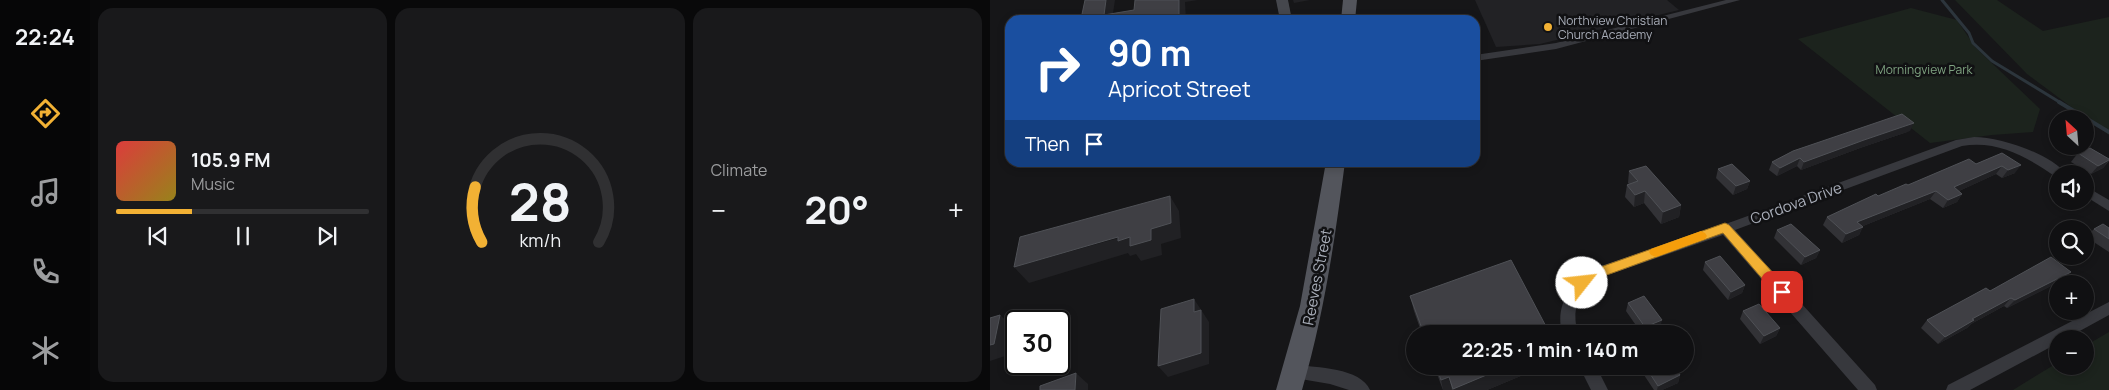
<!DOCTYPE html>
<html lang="en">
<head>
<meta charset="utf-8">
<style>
	body { margin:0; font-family:Manrope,sans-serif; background:#19191b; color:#f1f3f6; height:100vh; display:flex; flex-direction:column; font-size:19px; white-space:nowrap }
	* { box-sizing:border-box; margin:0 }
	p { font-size:16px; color:#9c9d9f }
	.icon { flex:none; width:28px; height:28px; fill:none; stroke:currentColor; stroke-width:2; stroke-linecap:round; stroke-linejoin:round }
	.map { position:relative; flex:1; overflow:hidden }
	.details { display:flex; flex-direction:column; gap:8px; padding:8px; background:#09090a; width:900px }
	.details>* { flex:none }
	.top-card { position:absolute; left:15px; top:15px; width:475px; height:152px; border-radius:15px; box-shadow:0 2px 8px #0003,0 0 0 1px #303032; background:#1a4fa0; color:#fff; overflow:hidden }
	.needle { width:32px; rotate:334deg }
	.tools { position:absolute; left:1059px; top:110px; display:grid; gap:10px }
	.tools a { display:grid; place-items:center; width:45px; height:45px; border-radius:50%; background:#101012; box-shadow:0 2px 8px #0003,0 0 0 1px #303032; font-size:25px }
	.speed { position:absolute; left:15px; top:310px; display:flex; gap:10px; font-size:25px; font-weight:700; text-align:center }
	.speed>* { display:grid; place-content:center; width:65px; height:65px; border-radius:50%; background:#101012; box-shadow:0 2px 8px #0003,0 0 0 1px #303032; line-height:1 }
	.speed .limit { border:2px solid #111; border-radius:8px; background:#fff; color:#111 }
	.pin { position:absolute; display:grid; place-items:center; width:42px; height:42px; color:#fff; margin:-21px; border-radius:10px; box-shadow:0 2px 8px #0006 }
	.me { position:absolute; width:55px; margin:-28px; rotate:61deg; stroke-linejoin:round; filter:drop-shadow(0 0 4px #0008) }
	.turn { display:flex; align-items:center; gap:18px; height:105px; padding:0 20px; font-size:22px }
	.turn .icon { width:65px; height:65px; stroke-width:2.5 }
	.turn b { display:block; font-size:35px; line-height:42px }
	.then { display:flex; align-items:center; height:48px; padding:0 20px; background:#0003; gap:10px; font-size:19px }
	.big { font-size:38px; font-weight:700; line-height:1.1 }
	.details .tile { flex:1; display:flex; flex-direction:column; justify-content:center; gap:8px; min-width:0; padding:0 18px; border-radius:15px; background:#19191b }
	.details .dial { align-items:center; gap:0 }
	.dial svg { height:130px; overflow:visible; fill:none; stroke:#303032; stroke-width:7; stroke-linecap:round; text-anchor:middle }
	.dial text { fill:#f1f3f6; stroke:none }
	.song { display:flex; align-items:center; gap:15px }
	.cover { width:60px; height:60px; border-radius:8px; background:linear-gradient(135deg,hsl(0 70% 55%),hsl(50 70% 35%)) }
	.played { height:5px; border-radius:2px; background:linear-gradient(90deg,#f2b134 30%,#303032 30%) }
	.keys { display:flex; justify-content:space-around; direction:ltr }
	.heat { display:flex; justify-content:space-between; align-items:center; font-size:28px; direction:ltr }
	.details .tiles { flex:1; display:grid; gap:8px; grid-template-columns:repeat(3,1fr) }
	.trip { position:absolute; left:416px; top:325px; width:288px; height:50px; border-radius:25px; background:#101012; box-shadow:0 2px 8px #0003,0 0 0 1px #303032; font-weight:700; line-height:50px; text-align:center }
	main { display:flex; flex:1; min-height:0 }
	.menu { display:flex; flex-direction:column; width:90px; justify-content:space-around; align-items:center; background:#060607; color:#9c9d9f }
	.menu .icon { width:35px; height:35px }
	.menu .active { color:#f2b134 }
	.menu b { font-size:22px; color:#f1f3f6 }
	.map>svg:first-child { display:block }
	.built { fill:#222225 }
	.green { fill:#1c231d }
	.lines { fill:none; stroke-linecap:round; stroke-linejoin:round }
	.stream-far1 { stroke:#2c353c; stroke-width:3 }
	.stream { stroke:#2c353c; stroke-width:4 }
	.street { fill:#37383d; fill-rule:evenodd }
	.secondary { fill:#45474d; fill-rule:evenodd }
	.primary { fill:#53555c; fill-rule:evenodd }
	.wall { fill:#323236 }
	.shaded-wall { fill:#212124 }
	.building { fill:#3f3f44; stroke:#4f5156 }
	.route { fill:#f2b134; stroke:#9d7322 }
	.slow { fill:#f59e0b }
	.poi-dot { fill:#f2b134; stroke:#111113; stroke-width:2 }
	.labels { text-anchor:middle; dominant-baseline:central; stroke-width:5; stroke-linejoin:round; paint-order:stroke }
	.far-poi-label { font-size:12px; fill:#a8adb8; stroke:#111113; text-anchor:start }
	.far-park-label { font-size:12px; fill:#7fa381; stroke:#111113 }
	.street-label { font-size:15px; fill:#a8adb8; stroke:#111113 }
</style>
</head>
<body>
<main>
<nav class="menu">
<b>22:24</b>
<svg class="icon active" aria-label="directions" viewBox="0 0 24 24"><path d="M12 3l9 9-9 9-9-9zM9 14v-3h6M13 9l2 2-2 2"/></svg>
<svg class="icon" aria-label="music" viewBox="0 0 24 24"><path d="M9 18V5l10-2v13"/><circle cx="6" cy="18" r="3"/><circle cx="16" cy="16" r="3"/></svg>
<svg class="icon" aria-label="phone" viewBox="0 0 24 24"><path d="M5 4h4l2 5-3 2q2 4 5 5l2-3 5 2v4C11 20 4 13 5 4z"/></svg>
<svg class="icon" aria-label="climate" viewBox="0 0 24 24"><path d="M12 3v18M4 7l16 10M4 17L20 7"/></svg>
</nav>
<section class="details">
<div class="tiles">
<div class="tile">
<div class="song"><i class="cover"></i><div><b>105.9 FM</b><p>Music</p></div></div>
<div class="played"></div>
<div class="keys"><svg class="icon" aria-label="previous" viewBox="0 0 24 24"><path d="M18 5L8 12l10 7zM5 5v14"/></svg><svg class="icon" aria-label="pause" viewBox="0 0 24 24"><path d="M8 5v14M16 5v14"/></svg><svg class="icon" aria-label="next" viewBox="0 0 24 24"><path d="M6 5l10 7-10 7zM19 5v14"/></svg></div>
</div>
<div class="tile dial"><svg viewBox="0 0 100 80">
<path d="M14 69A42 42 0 1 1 86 69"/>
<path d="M14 69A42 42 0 0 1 10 35" stroke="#f2b134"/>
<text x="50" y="56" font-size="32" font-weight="700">28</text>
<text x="50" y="72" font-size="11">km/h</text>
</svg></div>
<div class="tile"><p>Climate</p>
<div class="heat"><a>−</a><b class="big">20°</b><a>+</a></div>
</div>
</div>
</section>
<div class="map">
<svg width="1119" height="390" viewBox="0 0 1119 390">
	<rect width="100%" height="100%" fill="#161618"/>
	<polygon class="built" points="485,0 677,0 689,10 550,44 506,47"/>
	<g class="green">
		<polygon points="965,0 1007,0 1053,31 1119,17 1119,135 1037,74"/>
		<polygon points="921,8 967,20 985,47 1050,109 1043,132 1002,135 940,143 808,39"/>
		<polygon points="1119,332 1119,390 1023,390 1067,363 1068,366 1095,366 1095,346"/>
	</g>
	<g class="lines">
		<polyline class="stream-far1" points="952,0 979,33 983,43 1002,61 1071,103"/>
		<polyline class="stream" points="1069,102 1119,132"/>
		<g class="street">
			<polygon points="736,0 750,0 566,49 485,61 485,55 566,43"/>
			<path d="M984 137C1009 137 1060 153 1076 174H1068V177H1066C1037 157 1008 140 972 146L745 230 885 385 887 390H868L733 235 615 276C591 291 580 305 588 334H572C565 304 580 283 605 268L744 221 966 140Z"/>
			<polygon points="1095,186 1119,200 1119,211 1095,196"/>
			<polygon points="1119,302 1119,315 1075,339 1068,339 1068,343 980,390 956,390 958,385"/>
			<path d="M305 365C326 367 371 368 380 390H359L340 384 299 377 297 372 299 367Z"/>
			<polygon points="589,366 606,366 618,390 601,390"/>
		</g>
		<polygon class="secondary" points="286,0 298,0 302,20 290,20"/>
		<g class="primary">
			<polygon points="353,0 367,0 365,20 351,20"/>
			<path d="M336 162H355C345 239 334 315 312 390H286L310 306Z"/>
		</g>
	</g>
	<g class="wall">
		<polygon points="920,131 870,148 811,170 807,166 787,176 779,170 782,162"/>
		<polygon points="1012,153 1025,173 1012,178 1006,174 969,191 972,194 967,202 953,208 940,199 873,226 869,235 852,243 833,225 837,217 888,196 918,185 986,164"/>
		<polygon points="1088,153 1119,159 1119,161 1113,168 1101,174 1081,162"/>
		<polygon points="728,169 760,181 757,189 743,195 726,178"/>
		<polygon points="639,171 691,205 689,217 671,224 654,203 644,207 635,197 637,185 639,184 638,183"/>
		<polygon points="1119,228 1119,252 1096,237 1104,229"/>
		<polygon points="787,230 830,250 826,258 811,265 784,238"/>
		<polygon points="715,262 755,285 752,293 738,300 713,270"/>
		<polygon points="1073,280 1017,308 1014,306 981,324 977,328 948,344 931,328 937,320 1000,291"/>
		<polygon points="420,296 560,334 432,334 424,311"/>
		<polygon points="638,303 670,328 656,334 652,334 636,311"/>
		<polygon points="753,311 790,328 786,336 770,344 750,319"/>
		<polygon points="444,366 533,366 533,375 497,390 453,390"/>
		<polygon points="648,366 684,366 690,375 688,383 672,390 664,390"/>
	</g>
	<g class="shaded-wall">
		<polygon points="116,0 125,0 122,20 114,15"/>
		<polygon points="189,0 208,0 195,2 196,20 189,20"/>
		<polygon points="303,0 320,0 304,3"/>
		<polygon points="924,123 920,131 870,148 811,170 814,162 874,140"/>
		<polygon points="810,158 807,166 787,176 790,168"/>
		<polygon points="1119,160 1113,168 1101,174 1108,166"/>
		<polygon points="1031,165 1025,173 1012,178 1018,170"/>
		<polygon points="1012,166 1006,174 958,196 964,187"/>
		<polygon points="760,181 757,189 743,195 746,186"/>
		<polygon points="655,191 654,203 644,207 645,195"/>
		<polygon points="946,191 940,199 863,230 867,222"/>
		<polygon points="972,194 967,202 953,208 958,200"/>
		<polygon points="180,196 189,211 191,238 171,244 172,255 151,261 146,254 140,256 138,253 39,283 24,267 161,229"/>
		<polygon points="691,205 689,217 671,224 673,212"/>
		<polygon points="873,227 869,235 852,243 856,234"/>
		<polygon points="830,250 826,258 811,265 815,257"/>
		<polygon points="1081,272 1073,280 1017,308 1025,300"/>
		<polygon points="755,285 752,293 738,300 741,292"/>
		<polygon points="1021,298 1014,306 981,324 977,328 948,344 955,337 982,319"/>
		<polygon points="204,299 219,322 219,364 178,377 168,366 204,312"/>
		<polygon points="10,315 23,327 18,355 0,361 0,345"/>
		<polygon points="672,320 670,328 656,334 653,334 655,327"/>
		<polygon points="790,328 786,336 770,344 774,336"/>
		<polygon points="518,366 533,366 533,375 497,390 463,390 463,389"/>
		<polygon points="86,373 98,384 98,390 85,390"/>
		<polygon points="690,375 688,383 672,390 667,390 668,386"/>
		<polygon points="459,377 462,390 453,390 451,380"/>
	</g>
	<g class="building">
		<polygon points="95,0 116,0 114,15 144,10 145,0 189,0 189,20 85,20 91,19"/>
		<polygon points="912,114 924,123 874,140 814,162 810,158 790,168 782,162 803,151"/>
		<polygon points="1100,148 1119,159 1119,160 1108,166 1088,153"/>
		<polygon points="1012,153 1031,165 1018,170 1012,166 964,187 972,194 958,200 946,191 867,222 873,227 856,234 837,217 886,194 888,196 916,184 918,185 979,159 986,164"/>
		<polygon points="742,164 760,181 746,186 728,169"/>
		<polygon points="656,166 691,205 673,212 655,191 645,195 637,185 648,181 639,171"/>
		<polygon points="180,196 181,223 161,229 161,240 140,246 140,237 128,241 128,237 24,267 30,237"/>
		<polygon points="801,224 830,250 815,257 787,230"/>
		<polygon points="1113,224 1119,228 1119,239 1104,229"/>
		<polygon points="730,256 755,285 741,292 715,262"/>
		<polygon points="1061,257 1081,272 1025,300 1021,298 982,319 984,320 955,337 937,320 996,288 1000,291"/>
		<polygon points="521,260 560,334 434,334 420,296"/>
		<polygon points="654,296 672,320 655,327 638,303"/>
		<polygon points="204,299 204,312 211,310 211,353 168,366 171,309"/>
		<polygon points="769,304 790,328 774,336 753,311"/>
		<polygon points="10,315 4,344 0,345 0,318"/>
		<polygon points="446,366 518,366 463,389 459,377 451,380"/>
		<polygon points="655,366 684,366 690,375 668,386"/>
		<polygon points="86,373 85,390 50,390 50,386"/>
	</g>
	<path class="route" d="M735 223 739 225 797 288 798 292 797 296 792 298 787 296 733 233 614 276C606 281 597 290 588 287L586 283 588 279 605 269Z"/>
	<polygon class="slow" points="711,231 715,233 717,236 715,239 666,257 661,255 659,252 661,249"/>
	<circle class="poi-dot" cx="558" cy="27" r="5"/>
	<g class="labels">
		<g class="far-poi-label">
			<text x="568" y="20">Northview Christian<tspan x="568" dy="14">Church Academy</tspan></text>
		</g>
		<g class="far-park-label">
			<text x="934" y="69">Morningview Park</text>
		</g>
		<g class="street-label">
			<text transform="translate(806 203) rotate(-20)">Cordova Drive</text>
			<text transform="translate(327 277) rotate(-79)">Reeves Street</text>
		</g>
	</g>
</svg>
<div class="tools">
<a><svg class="needle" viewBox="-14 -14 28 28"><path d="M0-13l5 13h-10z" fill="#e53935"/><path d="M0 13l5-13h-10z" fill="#9c9d9f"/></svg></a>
<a><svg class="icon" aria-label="sound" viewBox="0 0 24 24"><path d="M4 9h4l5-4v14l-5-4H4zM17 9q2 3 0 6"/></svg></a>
<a><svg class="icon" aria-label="search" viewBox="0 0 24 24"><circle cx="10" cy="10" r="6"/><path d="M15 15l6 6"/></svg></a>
<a>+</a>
<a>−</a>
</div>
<div class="speed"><div class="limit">30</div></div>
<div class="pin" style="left:792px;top:292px;background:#d93025"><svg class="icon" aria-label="arrive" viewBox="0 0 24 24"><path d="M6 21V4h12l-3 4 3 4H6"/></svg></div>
<svg class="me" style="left:592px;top:283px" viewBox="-20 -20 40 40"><circle r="19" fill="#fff"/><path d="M0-13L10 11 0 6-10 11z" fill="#f2b134"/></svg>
<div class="trip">22:25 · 1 min · 140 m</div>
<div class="top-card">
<div class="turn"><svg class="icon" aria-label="right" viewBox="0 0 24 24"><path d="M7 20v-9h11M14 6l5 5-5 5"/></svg><div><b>90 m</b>Apricot Street</div></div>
<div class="then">Then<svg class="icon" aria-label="arrive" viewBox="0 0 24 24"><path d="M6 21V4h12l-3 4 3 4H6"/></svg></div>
</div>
</div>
</main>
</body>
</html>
